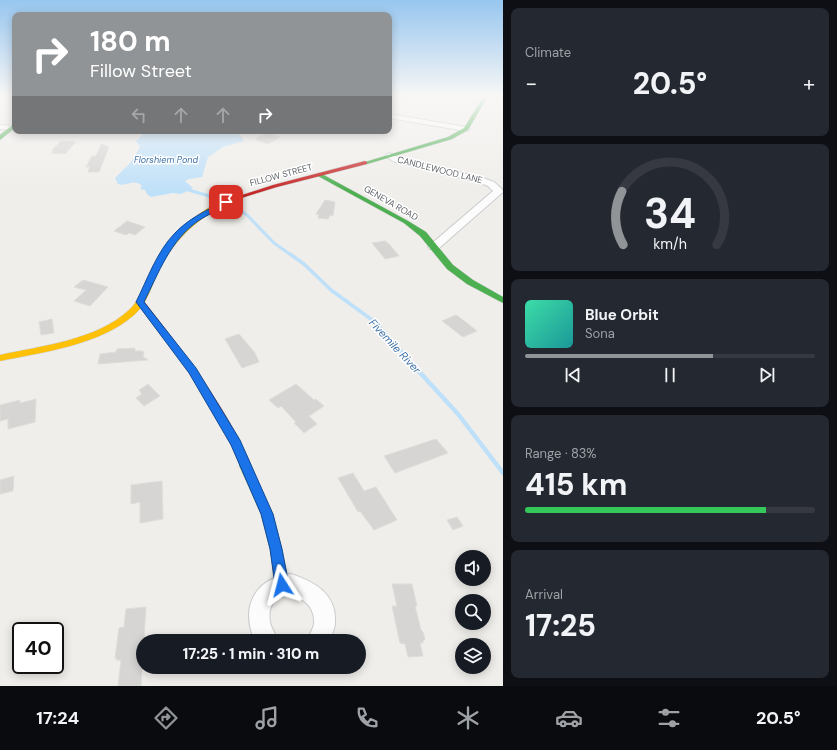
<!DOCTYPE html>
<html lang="en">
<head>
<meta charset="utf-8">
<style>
	body { margin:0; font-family:"DM Sans",sans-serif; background:#242831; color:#f1f3f6; height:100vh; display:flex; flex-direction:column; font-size:15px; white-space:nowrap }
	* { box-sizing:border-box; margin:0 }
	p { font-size:13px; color:#9ea1a6 }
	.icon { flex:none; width:22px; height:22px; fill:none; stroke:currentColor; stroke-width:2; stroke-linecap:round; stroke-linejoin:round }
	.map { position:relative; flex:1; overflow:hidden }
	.side { display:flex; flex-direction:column; gap:8px; padding:8px; background:#0d0f14; width:334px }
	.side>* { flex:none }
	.top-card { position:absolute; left:12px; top:12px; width:380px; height:122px; border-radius:8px; box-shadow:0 2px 10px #0003; background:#919496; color:#fff; overflow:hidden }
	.tools { position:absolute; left:455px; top:550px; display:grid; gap:8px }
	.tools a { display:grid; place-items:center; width:36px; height:36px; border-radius:50%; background:#171b24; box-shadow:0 2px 10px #0003; font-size:20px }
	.speed { position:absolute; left:12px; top:622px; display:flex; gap:8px; font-size:20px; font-weight:700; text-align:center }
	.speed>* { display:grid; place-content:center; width:52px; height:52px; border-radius:50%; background:#171b24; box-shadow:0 2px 10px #0003; line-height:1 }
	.speed .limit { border:2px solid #111; border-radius:6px; background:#fff; color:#111 }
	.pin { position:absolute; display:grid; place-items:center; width:34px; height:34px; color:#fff; margin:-17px; border-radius:8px; box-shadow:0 2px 6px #0006 }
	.me { position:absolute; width:44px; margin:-22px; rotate:351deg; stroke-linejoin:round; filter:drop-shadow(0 0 3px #0008) }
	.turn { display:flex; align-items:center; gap:14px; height:84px; padding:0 12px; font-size:18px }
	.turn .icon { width:52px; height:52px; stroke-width:2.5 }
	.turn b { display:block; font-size:28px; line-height:34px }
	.lanes { display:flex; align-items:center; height:38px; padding:0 12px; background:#0003; justify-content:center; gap:20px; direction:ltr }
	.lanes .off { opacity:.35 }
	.big { font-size:30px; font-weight:800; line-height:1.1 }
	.side .tile { flex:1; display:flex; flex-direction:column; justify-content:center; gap:6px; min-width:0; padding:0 14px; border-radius:8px; background:#242831 }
	.side .dial { align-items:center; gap:0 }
	.dial svg { height:104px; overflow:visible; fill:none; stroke:#363941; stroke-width:7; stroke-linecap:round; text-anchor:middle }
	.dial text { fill:#f1f3f6; stroke:none }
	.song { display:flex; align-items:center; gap:12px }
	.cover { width:48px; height:48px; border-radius:6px; background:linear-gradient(135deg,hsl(160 70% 55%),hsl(180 70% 35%)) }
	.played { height:4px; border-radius:2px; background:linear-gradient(90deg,#919496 65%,#363941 65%) }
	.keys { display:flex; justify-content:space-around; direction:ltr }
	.heat { display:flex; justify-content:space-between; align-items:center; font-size:22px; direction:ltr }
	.charge { height:6px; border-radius:3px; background:linear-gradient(90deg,#34c759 83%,#363941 0) }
	.trip { position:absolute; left:136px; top:634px; width:230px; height:40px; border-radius:20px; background:#171b24; box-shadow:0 2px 10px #0003; font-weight:800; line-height:40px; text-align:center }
	.dock { display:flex; height:64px; justify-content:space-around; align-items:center; background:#090b0e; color:#9ea1a6 }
	.dock .icon { width:28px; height:28px }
	.dock .current { color:#919496 }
	.dock b { font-size:18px; color:#f1f3f6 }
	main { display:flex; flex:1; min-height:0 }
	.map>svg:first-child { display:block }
	.water { fill:#bfe0f9 }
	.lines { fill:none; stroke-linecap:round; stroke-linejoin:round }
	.stream-far2 { stroke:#bfe0f9; stroke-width:3 }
	.stream-far1 { stroke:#bfe0f9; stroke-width:3.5 }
	.stream { stroke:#bfe0f9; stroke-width:4.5 }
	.building { fill:#d6d5d3; stroke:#deddd9 }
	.street-casing { stroke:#cbcccc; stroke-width:2 }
	.fast-casing { stroke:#cacacb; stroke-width:1 }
	.slow-casing { stroke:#cacacb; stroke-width:1 }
	.jam-casing { stroke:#cacacb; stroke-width:1 }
	.street { fill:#fdfcfc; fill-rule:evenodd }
	.fast { fill:#4caf50; fill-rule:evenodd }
	.slow { fill:#ffc107; fill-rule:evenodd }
	.jam { fill:#c62828; fill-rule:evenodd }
	.route { fill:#1a73e8; stroke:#114b97 }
	.labels { text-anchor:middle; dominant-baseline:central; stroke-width:3; stroke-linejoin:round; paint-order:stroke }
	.far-water-label { font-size:9px; font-style:italic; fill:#4174aa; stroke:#fff }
	.far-street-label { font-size:9px; fill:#5f6368; stroke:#fff }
	.water-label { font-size:11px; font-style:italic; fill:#4174aa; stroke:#fff }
</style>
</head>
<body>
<main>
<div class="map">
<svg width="503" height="686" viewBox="0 0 503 686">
	<rect width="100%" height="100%" fill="#efeeea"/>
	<path class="water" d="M156 131H234L240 135 244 141 223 147 208 157 202 177 189 179 185 181 193 188 181 194 173 193 151 197 147 194 145 190 140 189 142 186C133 178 127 187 118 184L115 178 131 162 140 147 136 141 143 134Z"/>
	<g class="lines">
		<g class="stream-far2">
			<polyline points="185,189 223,200"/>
			<polyline points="234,206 247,215 274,243 291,255"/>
		</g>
		<polyline class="stream-far1" points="290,254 304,264 331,290 375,322 415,367"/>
		<polyline class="stream" points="414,366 458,414 503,473"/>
	</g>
	<g class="building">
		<polygon points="266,133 280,137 268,144 255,139"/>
		<polygon points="61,141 76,142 65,154 51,153 54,150 52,150"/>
		<polygon points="101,144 109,147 99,172 88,172 90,167 86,167 92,156 96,156"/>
		<polygon points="325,200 335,202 333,216 330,215 328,219 318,218 319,215 316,214"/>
		<polygon points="127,221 145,227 135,235 129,233 126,235 114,231"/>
		<polygon points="385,241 390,245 399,256 385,259 372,243"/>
		<polygon points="83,280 108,287 90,306 74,301 86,290 74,287"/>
		<polygon points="456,315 467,323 477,331 463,337 442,321"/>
		<polygon points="52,319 54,333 41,335 39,322"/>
		<polygon points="239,334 255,353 259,362 242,368 225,339"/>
		<polygon points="135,348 135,351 143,351 144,355 142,356 148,360 98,364 100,354 116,352 117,349"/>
		<polygon points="148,384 160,396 144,406 136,398 142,394 139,390"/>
		<polygon points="296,384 314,400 316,399 324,406 309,416 317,424 304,433 294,423 296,422 281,406 278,408 269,400"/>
		<polygon points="36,399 35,422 8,429 8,419 0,421 0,405 20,400 20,403"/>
		<polygon points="436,439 448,453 395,473 384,456"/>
		<polygon points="353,473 364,491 376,487 397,520 374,530 360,511 358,512 338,478"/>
		<polygon points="14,476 13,491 0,494 0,480"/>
		<polygon points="162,481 163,519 140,523 140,502 131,504 131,485"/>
		<polygon points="457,517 463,526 453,530 447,520"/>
		<polygon points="392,584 412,584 417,606 415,606 421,630 423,632 425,639 423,641 423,643 420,643 423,656 408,657 405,644 400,643 392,606 397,606"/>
		<polygon points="146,607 141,686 118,686 121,660 116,660 117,658 115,658 119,628 124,627 126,609"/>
	</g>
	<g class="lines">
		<defs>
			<g id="street">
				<polygon points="389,114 466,127 470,129 466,131 389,118"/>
				<polygon points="0,125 15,126 15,130 0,129"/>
				<polygon points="389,153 401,158 483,178 494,182 502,189 503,192 438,249 430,249 428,247 430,245 493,191 488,186 477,182 395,162 385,156"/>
				<path d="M291 574C315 582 337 594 335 623 335 629 331 636 329 641H307C309 636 313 629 314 624 317 591 264 583 270 622 271 628 276 635 279 641H255C240 608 254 578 291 574Z"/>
			</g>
			<g id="fast">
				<polygon points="484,96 488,96 468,130 452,139 367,164 362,163 448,137 464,128"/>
				<polygon points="15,123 15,128 0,140 0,135"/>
				<polygon points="320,173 408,221 426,232 453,265 473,280 503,297 503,303 467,284 447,269 420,236 404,223 318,176 318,174"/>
				<polygon points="245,460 249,462 273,514 282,549 289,585 287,590 282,592 277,590 275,585 270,549 261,514 239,465 241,462"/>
			</g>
			<path id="slow" d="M236 196 238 197V199C204 213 177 235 160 268 152 284 148 303 134 315 100 345 43 352 0 361V355C41 346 97 340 129 310 141 299 145 283 153 268 170 235 200 206 236 196Z"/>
			<g id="jam">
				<polygon points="365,161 367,162 367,164 277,187 238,199 233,198 273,185"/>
				<path d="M140 299 143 300C183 352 225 404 251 465L249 468 245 470 241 468 231 444 190 373 136 302Z"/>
			</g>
		</defs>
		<use href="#street" class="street-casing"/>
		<use href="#fast" class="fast-casing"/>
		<use href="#slow" class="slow-casing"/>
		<use href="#jam" class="jam-casing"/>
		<use href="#street" class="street"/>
		<use href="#fast" class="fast"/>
		<use href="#slow" class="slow"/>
		<use href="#jam" class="jam"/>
	</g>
	<linearGradient id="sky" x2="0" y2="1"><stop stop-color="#97c6ef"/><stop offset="0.5" stop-color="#f8f7f6"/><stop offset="1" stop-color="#f8f7f6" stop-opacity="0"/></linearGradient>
	<rect width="503" height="192" fill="url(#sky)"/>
	<path class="route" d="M224 201 229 202C221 210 208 214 198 221 170 241 159 272 144 302L196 368 240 440 273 514 282 549 289 585 287 590 282 592 277 590 275 585 270 549 261 514 231 445 189 373 136 302C147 280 157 251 175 233 188 219 207 210 224 201Z"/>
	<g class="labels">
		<g class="far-water-label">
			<text x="166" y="160">Florshiem Pond</text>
		</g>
		<g class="far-street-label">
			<text transform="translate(440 170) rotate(14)">CANDLEWOOD LANE</text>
			<text transform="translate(281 175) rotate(-15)">FILLOW STREET</text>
			<text transform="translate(391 203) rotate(30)">GENEVA ROAD</text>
		</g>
		<g class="water-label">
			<text transform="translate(395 346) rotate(47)">Fivemile River</text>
		</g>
	</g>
</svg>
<div class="tools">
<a><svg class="icon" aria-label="sound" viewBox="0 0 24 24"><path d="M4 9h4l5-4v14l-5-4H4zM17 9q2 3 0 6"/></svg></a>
<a><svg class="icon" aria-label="search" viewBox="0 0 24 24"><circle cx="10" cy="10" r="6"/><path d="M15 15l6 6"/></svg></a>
<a><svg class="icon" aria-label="layers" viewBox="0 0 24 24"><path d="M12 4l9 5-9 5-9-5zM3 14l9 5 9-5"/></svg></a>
</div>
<div class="speed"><div class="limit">40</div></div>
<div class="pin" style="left:226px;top:202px;background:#d93025"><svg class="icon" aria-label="arrive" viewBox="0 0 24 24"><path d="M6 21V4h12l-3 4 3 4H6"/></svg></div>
<svg class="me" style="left:282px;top:585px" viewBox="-20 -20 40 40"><path d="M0-17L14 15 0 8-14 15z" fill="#1a73e8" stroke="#fff" stroke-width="4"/></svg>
<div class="trip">17:25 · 1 min · 310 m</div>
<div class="top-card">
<div class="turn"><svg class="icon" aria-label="right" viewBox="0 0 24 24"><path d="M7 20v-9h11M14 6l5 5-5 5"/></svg><div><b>180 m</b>Fillow Street</div></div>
<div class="lanes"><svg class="icon off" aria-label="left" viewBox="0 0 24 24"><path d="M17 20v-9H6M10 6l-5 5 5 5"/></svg><svg class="icon off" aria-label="ahead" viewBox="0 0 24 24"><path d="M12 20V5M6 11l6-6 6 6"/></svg><svg class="icon off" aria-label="ahead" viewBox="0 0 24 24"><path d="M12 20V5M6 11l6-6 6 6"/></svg><svg class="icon" aria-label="right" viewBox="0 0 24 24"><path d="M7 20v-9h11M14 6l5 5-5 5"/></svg></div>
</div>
</div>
<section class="side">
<div class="tile"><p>Climate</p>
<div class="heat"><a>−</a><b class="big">20.5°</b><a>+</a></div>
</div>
<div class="tile dial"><svg viewBox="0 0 100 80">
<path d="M14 69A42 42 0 1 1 86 69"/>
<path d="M14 69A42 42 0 0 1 13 28" stroke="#919496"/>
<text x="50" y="56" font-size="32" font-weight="700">34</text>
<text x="50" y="72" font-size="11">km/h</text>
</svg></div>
<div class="tile">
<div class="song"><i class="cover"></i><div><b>Blue Orbit</b><p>Sona</p></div></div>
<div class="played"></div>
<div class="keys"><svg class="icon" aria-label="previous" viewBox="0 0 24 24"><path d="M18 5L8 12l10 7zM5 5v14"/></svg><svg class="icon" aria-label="pause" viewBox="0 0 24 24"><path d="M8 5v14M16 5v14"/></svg><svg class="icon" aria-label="next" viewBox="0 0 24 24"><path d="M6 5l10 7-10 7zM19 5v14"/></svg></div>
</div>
<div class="tile"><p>Range · 83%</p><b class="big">415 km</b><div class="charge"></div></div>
<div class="tile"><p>Arrival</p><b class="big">17:25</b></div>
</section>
</main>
<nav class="dock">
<b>17:24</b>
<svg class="icon current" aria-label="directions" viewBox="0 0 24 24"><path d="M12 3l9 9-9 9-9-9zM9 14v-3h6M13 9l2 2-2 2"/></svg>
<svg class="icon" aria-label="music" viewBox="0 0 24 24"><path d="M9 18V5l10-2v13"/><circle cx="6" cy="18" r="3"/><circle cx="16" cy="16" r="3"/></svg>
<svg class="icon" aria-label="phone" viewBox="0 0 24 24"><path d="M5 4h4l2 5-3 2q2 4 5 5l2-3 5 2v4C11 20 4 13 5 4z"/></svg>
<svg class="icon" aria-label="climate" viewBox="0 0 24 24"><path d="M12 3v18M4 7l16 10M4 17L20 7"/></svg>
<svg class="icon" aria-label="car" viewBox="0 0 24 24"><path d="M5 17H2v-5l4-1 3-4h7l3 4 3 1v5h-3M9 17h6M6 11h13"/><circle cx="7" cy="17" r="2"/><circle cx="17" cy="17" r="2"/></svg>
<svg class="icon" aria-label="filters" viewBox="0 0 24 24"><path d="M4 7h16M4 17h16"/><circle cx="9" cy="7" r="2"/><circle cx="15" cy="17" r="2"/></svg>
<b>20.5°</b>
</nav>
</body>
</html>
